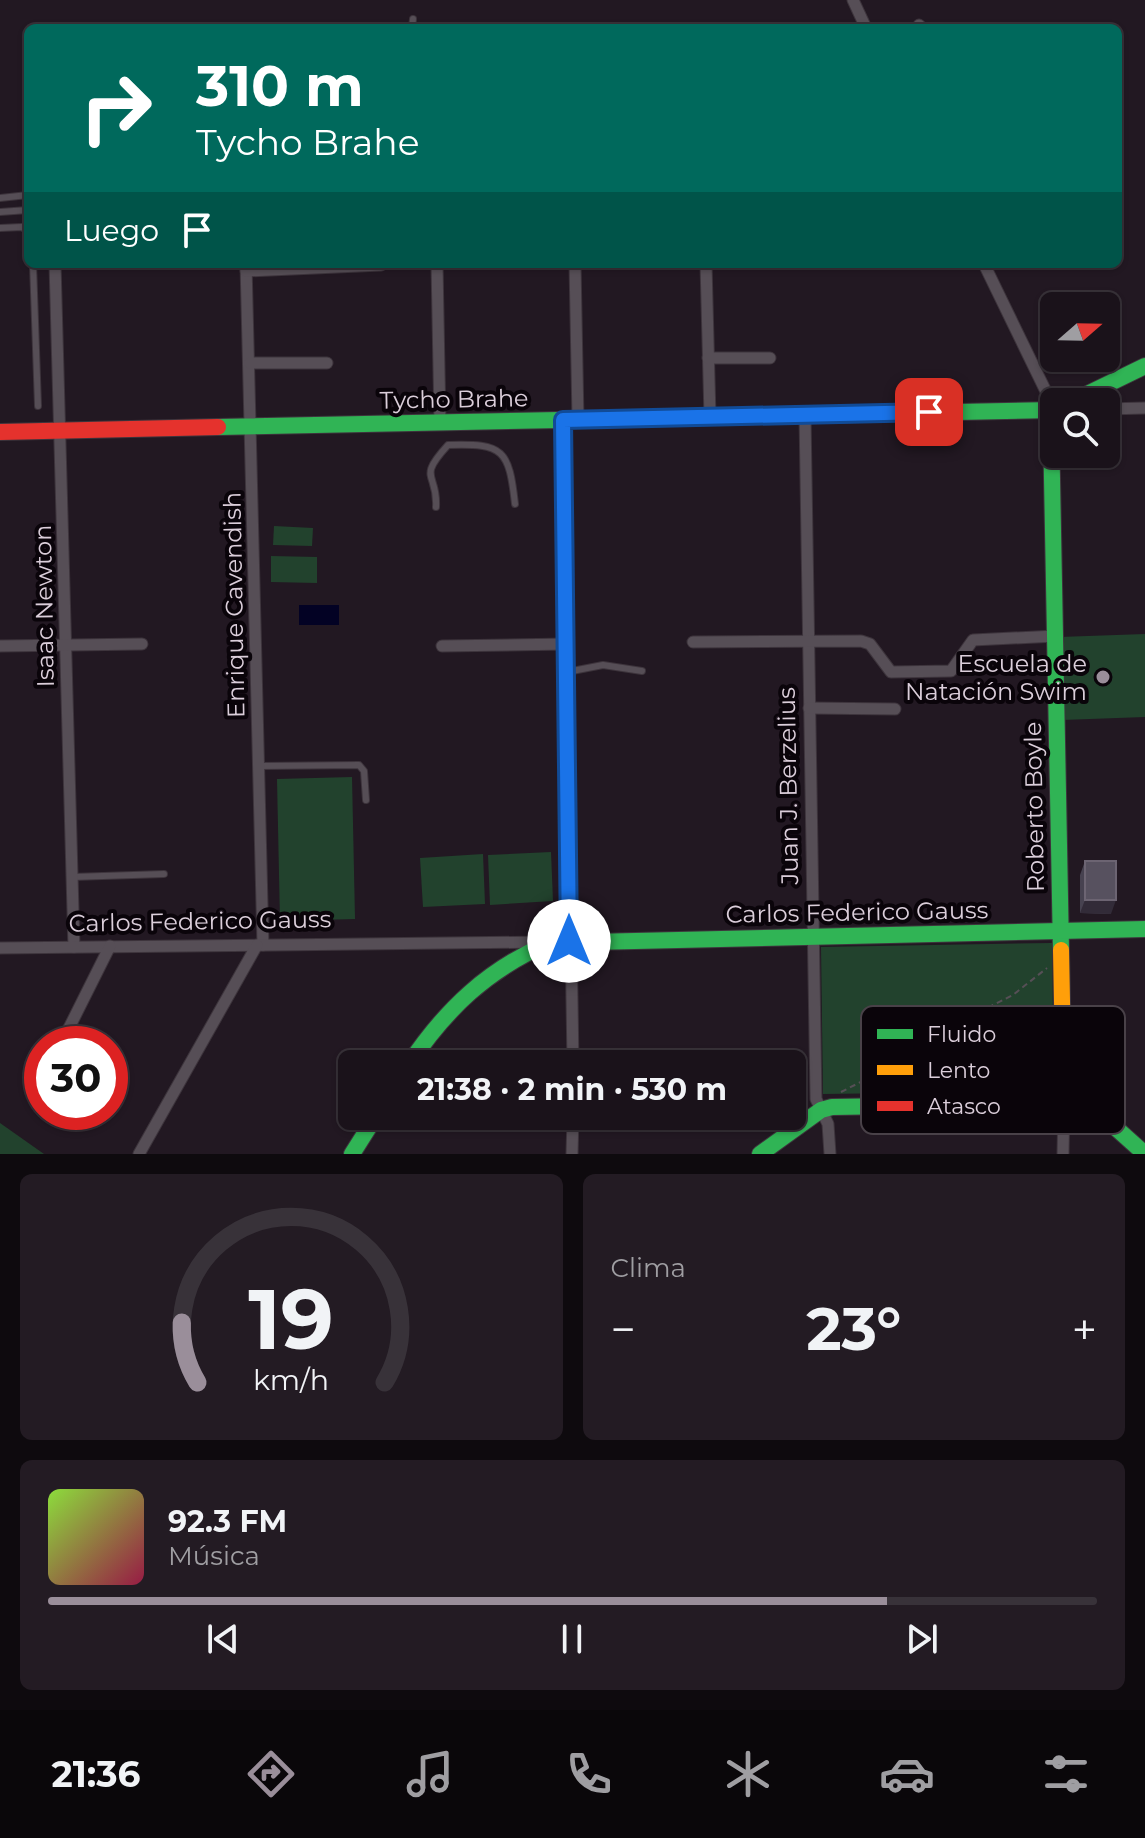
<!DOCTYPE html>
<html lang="es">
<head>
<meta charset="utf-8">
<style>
	body { margin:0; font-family:Montserrat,sans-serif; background:#231b23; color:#f1f3f6; height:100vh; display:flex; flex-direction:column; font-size:30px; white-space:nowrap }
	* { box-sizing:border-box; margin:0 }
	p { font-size:26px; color:#9f9ea2 }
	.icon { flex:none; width:44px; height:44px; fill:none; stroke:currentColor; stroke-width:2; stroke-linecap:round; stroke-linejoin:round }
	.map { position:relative; height:1154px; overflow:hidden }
	.drawer { display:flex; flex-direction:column; gap:20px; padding:20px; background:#0e0a0e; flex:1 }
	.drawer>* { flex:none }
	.hud { position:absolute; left:24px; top:24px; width:1098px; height:244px; border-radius:12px; box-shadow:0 2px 6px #0004,0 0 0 2px #383239; background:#00695c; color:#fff; overflow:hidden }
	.needle { width:52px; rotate:70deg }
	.tools { position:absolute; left:1040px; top:292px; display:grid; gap:16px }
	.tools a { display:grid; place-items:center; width:80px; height:80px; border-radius:12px; background:#1a121a; box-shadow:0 2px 6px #0004,0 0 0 2px #383239; font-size:40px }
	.speed { position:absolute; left:24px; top:1026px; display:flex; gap:16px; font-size:40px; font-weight:700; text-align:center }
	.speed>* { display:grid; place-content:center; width:104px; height:104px; border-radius:50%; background:#1a121a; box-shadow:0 2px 6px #0004,0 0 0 2px #383239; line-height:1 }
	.speed .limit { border:12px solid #d22; background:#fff; color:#111 }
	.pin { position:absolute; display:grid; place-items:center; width:68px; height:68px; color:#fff; margin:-34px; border-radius:16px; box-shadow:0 4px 12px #0006 }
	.me { position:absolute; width:88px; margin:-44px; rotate:0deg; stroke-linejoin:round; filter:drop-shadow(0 0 6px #0008) }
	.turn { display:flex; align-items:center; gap:28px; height:168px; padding:0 40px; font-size:36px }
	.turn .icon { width:104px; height:104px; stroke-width:2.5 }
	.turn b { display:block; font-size:56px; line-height:68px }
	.then { display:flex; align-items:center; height:76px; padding:0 40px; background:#0003; gap:16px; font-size:30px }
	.big { font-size:60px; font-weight:700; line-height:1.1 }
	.drawer .tile { flex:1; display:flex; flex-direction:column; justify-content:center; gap:12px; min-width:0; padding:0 28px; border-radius:12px; background:#231b23 }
	.drawer .dial { align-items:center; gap:0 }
	.dial svg { height:208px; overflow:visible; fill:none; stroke:#383239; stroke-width:7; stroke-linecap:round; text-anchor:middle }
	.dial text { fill:#f1f3f6; stroke:none }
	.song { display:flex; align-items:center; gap:24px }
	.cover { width:96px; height:96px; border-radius:12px; background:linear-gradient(135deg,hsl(90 70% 55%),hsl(340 70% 35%)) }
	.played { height:8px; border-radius:4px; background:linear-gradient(90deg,#9a8e9a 80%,#383239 80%) }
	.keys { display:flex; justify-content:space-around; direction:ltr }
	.heat { display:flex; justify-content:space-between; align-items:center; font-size:44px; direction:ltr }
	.drawer .tiles { flex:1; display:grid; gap:20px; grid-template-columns:1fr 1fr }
	.tile:last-child { grid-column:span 2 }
	.trip { position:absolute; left:338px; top:1050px; width:468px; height:80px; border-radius:12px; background:#1a121a; box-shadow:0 2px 6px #0004,0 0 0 2px #383239; font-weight:700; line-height:80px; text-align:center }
	.tab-bar { display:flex; height:128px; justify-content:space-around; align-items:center; background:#0a070a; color:#9f9ea2 }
	.tab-bar .icon { width:56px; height:56px }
	.tab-bar .current { color:#9a8e9a }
	.tab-bar b { font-size:36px; color:#f1f3f6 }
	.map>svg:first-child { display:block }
	.green { fill:#22422d }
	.water { fill:#030224 }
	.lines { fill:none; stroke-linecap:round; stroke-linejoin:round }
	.lane-casing { stroke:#3d343c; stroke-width:8 }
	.street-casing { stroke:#3d343c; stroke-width:13 }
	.fast-casing { stroke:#3d343c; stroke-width:18 }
	.slow-casing { stroke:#3d343c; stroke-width:18 }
	.jam-casing { stroke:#3d343c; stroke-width:18 }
	.path { stroke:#564f56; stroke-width:2; stroke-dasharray:6 4; stroke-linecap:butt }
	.lane { stroke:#564e56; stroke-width:6 }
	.street { stroke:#564e56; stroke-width:11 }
	.fast { stroke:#30b455; stroke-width:16 }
	.slow { stroke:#ff9f0a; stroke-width:16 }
	.jam { stroke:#e5322d; stroke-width:16 }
	.wall { fill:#474250 }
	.shaded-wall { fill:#322b38 }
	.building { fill:#57515f; stroke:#6c6472; stroke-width:2 }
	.route-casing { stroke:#114b97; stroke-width:20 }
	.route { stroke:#1a73e8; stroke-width:14 }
	.poi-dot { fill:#9a8e9a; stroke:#0a040a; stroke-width:3 }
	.labels { text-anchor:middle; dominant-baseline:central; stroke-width:8; stroke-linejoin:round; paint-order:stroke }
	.street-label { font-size:24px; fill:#dbceda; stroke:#0a040a }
	.poi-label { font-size:24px; fill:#dbceda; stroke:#0a040a; text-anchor:end }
	.key { fill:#0a040a; stroke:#494148; stroke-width:2 }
	.key-label { font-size:22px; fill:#dbceda }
</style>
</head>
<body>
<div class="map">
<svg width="1145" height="1154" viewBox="0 0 1145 1154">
	<rect width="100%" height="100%" fill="#221822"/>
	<g class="green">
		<polygon points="274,526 313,528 312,546 273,545"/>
		<polygon points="271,556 317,557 317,583 271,582"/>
		<polygon points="1145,634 1145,717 1062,720 1059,637"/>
		<polygon points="352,777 355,919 280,921 277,779"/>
		<polygon points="551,852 553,901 490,905 488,855"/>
		<polygon points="483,854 485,904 423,907 420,858"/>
		<polygon points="1052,943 1054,1091 823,1094 821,947"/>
		<polygon points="0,1123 44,1154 0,1154"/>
	</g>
	<rect class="water" x="299" y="605" width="40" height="20"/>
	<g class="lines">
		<defs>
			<g id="lane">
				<polyline points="412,28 413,19"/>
				<polyline points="0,198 28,195"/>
				<polyline points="0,212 28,210"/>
				<polyline points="0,228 22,227 28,232"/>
				<polyline points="33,264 38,406"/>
				<path d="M436 507C438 472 416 480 448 445 504 443 509 450 515 504"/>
				<polyline points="567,672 603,665 642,671"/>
				<polyline points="259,766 359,765 364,771 366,800"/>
				<polyline points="72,877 164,874"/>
			</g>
			<g id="street">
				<polyline points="853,0 866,28"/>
				<polyline points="919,25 922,28"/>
				<polyline points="55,264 74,947"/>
				<polyline points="246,264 263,945"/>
				<polyline points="437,264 440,423"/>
				<polyline points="575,264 578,420"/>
				<polyline points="706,264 710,417"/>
				<polyline points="984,264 1054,408"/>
				<polyline points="246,271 381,265"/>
				<polyline points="708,358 770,358"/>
				<polyline points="250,363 327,363"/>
				<polyline points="1106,409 1145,408"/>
				<polyline points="805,415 816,1099 828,1124 830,1154"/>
				<polyline points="563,420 573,1064"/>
				<polyline points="693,642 861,641 870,644 891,672 951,671 973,640 1056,636"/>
				<polyline points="0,646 142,644"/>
				<polyline points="442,646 567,644"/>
				<polyline points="809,708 895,709"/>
				<polyline points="0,948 543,942"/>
				<polyline points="61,1044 110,946"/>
				<polyline points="139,1154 257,945"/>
				<polyline points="572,1154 573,1116"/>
				<polyline points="1063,1154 1064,1102"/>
			</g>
			<g id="fast">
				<polyline points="1071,402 1145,366"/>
				<polyline points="1054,411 1051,426 1061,950"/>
				<polyline points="218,427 1054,410"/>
				<path d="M409 1064C446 1009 488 969 549 943L1145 929"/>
				<polyline points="352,1154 376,1116"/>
				<polyline points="760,1154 821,1110 832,1107 1080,1103 1097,1111 1145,1154"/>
			</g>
			<polyline id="slow" points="1061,950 1064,1102"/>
			<polyline id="jam" points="0,432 218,427"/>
		</defs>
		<use href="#lane" class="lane-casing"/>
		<use href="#street" class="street-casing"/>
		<use href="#fast" class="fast-casing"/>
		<use href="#slow" class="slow-casing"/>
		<use href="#jam" class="jam-casing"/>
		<polyline class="path" points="841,1092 914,1055 957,1023 1013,995 1047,968"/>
		<use href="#lane" class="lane"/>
		<use href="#street" class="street"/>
		<use href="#fast" class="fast"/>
		<use href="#slow" class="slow"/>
		<use href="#jam" class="jam"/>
	</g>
	<polygon class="wall" points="1085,861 1111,914 1080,913 1080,875"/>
	<polygon class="shaded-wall" points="1085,900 1116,900 1111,914 1080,913"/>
	<rect class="building" x="1085" y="861" width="31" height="39"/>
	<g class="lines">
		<defs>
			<polyline id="route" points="569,941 563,420 929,412"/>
		</defs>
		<use href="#route" class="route-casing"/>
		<use href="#route" class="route"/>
	</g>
	<circle class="poi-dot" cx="1103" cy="677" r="8"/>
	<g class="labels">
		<g class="street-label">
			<text transform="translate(454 399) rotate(-1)">Tycho Brahe</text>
			<text transform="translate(234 605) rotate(-91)">Enrique Cavendish</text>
			<text transform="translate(44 606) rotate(-91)">Isaac Newton</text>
			<text transform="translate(788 786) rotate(-91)">Juan J. Berzelius</text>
			<text transform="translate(1034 807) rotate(-91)">Roberto Boyle</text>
			<text transform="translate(857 912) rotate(-1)">Carlos Federico Gauss</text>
			<text transform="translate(200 921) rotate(-1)">Carlos Federico Gauss</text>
		</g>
		<g class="poi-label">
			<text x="1087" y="663">Escuela de<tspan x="1087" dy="28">Natación Swim</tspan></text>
		</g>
	</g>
	<rect x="861" y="1006" width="264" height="128" rx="12" class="key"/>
	<rect x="877" y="1029" width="36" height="10" fill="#30b455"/>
	<rect x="877" y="1065" width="36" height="10" fill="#ff9f0a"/>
	<rect x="877" y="1101" width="36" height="10" fill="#e5322d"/>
	<g class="key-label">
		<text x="927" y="1042">Fluido</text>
		<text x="927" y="1078">Lento</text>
		<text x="927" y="1114">Atasco</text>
	</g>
</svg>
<div class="tools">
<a><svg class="needle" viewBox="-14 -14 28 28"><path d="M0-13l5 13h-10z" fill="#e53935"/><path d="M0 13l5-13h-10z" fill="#9f9ea2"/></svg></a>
<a><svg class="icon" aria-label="search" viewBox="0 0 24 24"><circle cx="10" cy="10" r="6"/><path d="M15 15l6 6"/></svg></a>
</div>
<div class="speed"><div class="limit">30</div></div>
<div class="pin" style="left:929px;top:412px;background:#d93025"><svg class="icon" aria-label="arrive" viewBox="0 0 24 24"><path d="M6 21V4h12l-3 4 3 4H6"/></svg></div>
<svg class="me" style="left:569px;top:941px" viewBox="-20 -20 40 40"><circle r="19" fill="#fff"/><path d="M0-13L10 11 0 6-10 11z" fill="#1a73e8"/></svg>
<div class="trip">21:38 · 2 min · 530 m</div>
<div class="hud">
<div class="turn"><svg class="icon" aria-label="right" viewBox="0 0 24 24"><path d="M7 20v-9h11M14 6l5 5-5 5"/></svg><div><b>310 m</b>Tycho Brahe</div></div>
<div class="then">Luego<svg class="icon" aria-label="arrive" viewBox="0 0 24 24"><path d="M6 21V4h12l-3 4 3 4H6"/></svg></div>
</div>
</div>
<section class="drawer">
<div class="tiles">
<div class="tile dial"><svg viewBox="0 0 100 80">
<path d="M14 69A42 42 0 1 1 86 69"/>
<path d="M14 69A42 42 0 0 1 8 46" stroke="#9a8e9a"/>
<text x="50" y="56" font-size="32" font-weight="700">19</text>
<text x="50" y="72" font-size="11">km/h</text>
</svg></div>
<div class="tile"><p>Clima</p>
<div class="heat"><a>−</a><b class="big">23°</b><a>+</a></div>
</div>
<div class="tile">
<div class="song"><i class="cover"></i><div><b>92.3 FM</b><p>Música</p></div></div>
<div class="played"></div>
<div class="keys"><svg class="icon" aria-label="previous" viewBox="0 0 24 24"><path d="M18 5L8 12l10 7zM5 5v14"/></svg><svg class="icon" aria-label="pause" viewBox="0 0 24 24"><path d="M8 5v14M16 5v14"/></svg><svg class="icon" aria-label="next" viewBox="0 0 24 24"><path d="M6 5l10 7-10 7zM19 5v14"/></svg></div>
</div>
</div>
</section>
<nav class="tab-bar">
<b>21:36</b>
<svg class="icon current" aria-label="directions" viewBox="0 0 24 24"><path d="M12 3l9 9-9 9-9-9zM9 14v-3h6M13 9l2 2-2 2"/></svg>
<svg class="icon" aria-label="music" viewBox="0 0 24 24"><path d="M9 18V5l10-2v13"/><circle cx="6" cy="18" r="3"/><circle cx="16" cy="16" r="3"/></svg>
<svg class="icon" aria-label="phone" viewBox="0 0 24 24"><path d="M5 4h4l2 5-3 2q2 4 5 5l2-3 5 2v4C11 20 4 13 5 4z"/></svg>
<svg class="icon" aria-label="climate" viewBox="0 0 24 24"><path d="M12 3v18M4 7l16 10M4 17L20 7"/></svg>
<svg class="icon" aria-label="car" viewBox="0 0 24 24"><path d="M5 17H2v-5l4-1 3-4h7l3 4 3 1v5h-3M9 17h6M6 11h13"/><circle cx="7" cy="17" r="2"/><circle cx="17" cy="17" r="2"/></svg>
<svg class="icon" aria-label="filters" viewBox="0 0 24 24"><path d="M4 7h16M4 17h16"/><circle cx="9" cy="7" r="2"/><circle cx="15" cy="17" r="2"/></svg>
</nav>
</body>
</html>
